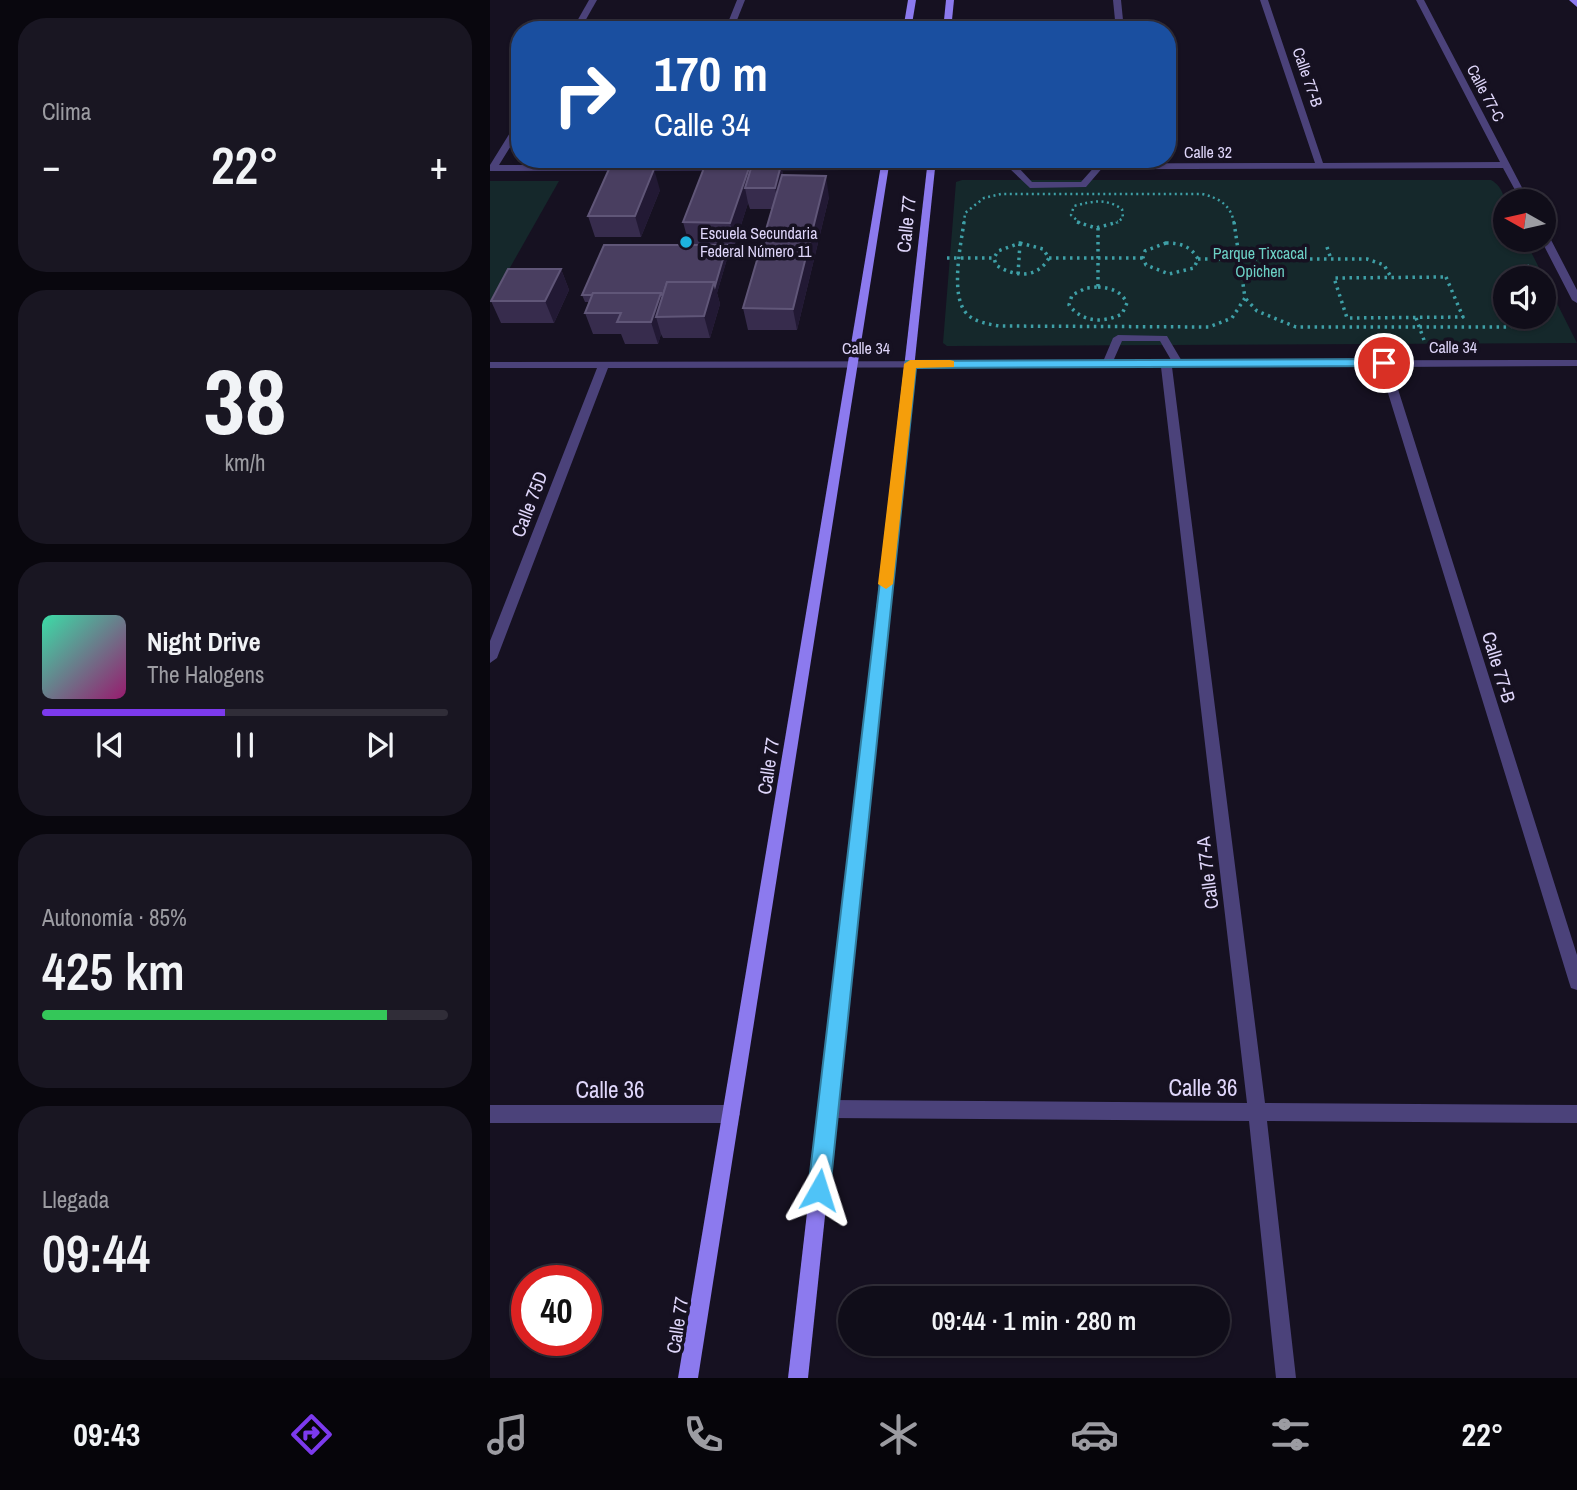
<!DOCTYPE html>
<html lang="es">
<head>
<meta charset="utf-8">
<style>
	body { margin:0; font-family:"Archivo Narrow",sans-serif; background:#191622; color:#f1f3f6; height:100vh; display:flex; flex-direction:column; font-size:26px; white-space:nowrap }
	* { box-sizing:border-box; margin:0 }
	p { font-size:23px; color:#9c9ca2 }
	.icon { flex:none; width:38px; height:38px; fill:none; stroke:currentColor; stroke-width:2; stroke-linecap:round; stroke-linejoin:round }
	.map { position:relative; flex:1; overflow:hidden }
	.side { display:flex; flex-direction:column; gap:18px; padding:18px; background:#09070e; width:490px }
	.side>* { flex:none }
	.guide { position:absolute; left:21px; top:21px; width:665px; height:147px; border-radius:28px; box-shadow:0 2px 5px #0004,0 0 0 2px #302d38; background:#1a4fa0; color:#fff; overflow:hidden }
	.needle { width:46px; rotate:278deg }
	.tools { position:absolute; left:1003px; top:189px; display:grid; gap:14px }
	.tools a { display:grid; place-items:center; width:63px; height:63px; border-radius:50%; background:#100d19; box-shadow:0 2px 5px #0004,0 0 0 2px #302d38; font-size:35px }
	.speed { position:absolute; left:21px; top:1265px; display:flex; gap:14px; font-size:35px; font-weight:700; text-align:center }
	.speed>* { display:grid; place-content:center; width:91px; height:91px; border-radius:50%; background:#100d19; box-shadow:0 2px 5px #0004,0 0 0 2px #302d38; line-height:1 }
	.speed .limit { border:10px solid #d22; background:#fff; color:#111 }
	.pin { position:absolute; display:grid; place-items:center; width:60px; height:60px; color:#fff; margin:-30px; border:4px solid #fff; border-radius:50%; box-shadow:0 2px 7px #0007 }
	.me { position:absolute; width:77px; margin:-38px; rotate:6deg; stroke-linejoin:round; filter:drop-shadow(0 0 5px #0008) }
	.turn { display:flex; align-items:center; gap:24px; height:147px; padding:0 28px; font-size:32px }
	.turn .icon { width:91px; height:91px; stroke-width:2.5 }
	.turn b { display:block; font-size:49px; line-height:60px }
	.big { font-size:52px; font-weight:600; line-height:1.1 }
	.side .card { flex:1; display:flex; flex-direction:column; justify-content:center; gap:10px; min-width:0; padding:0 24px; border-radius:28px; background:#191622 }
	.side .dial { align-items:center; gap:0 }
	.dial b { font-size:91px; line-height:1 }
	.song { display:flex; align-items:center; gap:21px }
	.cover { width:84px; height:84px; border-radius:10px; background:linear-gradient(135deg,hsl(160 70% 55%),hsl(320 70% 35%)) }
	.played { height:7px; border-radius:4px; background:linear-gradient(90deg,#7c3aed 45%,#302d38 45%) }
	.keys { display:flex; justify-content:space-around; direction:ltr }
	.heat { display:flex; justify-content:space-between; align-items:center; font-size:38px; direction:ltr }
	.charge { height:10px; border-radius:5px; background:linear-gradient(90deg,#34c759 85%,#302d38 0) }
	.trip { position:absolute; left:348px; top:1286px; width:392px; height:70px; border-radius:35px; background:#100d19; box-shadow:0 2px 5px #0004,0 0 0 2px #302d38; font-weight:600; line-height:70px; text-align:center }
	.tab-bar { display:flex; height:112px; justify-content:space-around; align-items:center; background:#06050a; color:#9c9ca2 }
	.tab-bar .icon { width:49px; height:49px }
	.tab-bar .on { color:#7c3aed }
	.tab-bar b { font-size:32px; color:#f1f3f6 }
	main { display:flex; flex:1; min-height:0 }
	.map>svg:first-child { display:block }
	.green { fill:#15282b; fill-rule:evenodd }
	.lines { fill:none; stroke-linecap:round; stroke-linejoin:round }
	.path-far1 { stroke:#3e9fa6; stroke-width:2.5; stroke-dasharray:2 3.5; stroke-linecap:butt }
	.path { stroke:#3e9fa6; stroke-width:3.5; stroke-dasharray:2.5 4.5; stroke-linecap:butt }
	.lane { fill:#4b427a; fill-rule:evenodd }
	.street { fill:#4b427a; fill-rule:evenodd }
	.secondary { fill:#8c7aee; fill-rule:evenodd }
	.wall { fill:#372c4d }
	.shaded-wall { fill:#221934 }
	.building { fill:#493e60; stroke:#605678; stroke-width:2 }
	.route { fill:#4fc3f7; stroke:#337fa1; stroke-width:2 }
	.slow { fill:#f59e0b }
	.poi-dot { fill:#1db2df; stroke:#161121; stroke-width:2.5 }
	.labels { text-anchor:middle; dominant-baseline:central; stroke-width:7; stroke-linejoin:round; paint-order:stroke }
	.far-street-label { font-size:16px; fill:#dfd6fa; stroke:#161121 }
	.far-poi-label { font-size:16px; fill:#dfd6fa; stroke:#161121; text-anchor:start }
	.far-park-label { font-size:16px; fill:#6cd0c5; stroke:#161121 }
	.street-label { font-size:19px; fill:#dfd6fa; stroke:#161121 }
	.near-street-label { font-size:23px; fill:#dfd6fa; stroke:#161121 }
</style>
</head>
<body>
<main>
<section class="side">
<div class="card"><p>Clima</p>
<div class="heat"><a>−</a><b class="big">22°</b><a>+</a></div>
</div>
<div class="card dial"><b>38</b><p>km/h</p></div>
<div class="card">
<div class="song"><i class="cover"></i><div><b>Night Drive</b><p>The Halogens</p></div></div>
<div class="played"></div>
<div class="keys"><svg class="icon" aria-label="previous" viewBox="0 0 24 24"><path d="M18 5L8 12l10 7zM5 5v14"/></svg><svg class="icon" aria-label="pause" viewBox="0 0 24 24"><path d="M8 5v14M16 5v14"/></svg><svg class="icon" aria-label="next" viewBox="0 0 24 24"><path d="M6 5l10 7-10 7zM19 5v14"/></svg></div>
</div>
<div class="card"><p>Autonomía · 85%</p><b class="big">425 km</b><div class="charge"></div></div>
<div class="card"><p>Llegada</p><b class="big">09:44</b></div>
</section>
<div class="map">
<svg width="1087" height="1378" viewBox="0 0 1087 1378">
	<rect width="100%" height="100%" fill="#161121"/>
	<g class="green">
		<path d="M472 180H1001C1021 191 1015 220 1015 240H1035L1087 343 457 346 453 343 466 182ZM1015 278H1054V317H1015Z"/>
		<polygon points="0,181 69,181 0,303"/>
	</g>
	<g class="lines">
		<g class="path-far1">
			<path d="M474 223 475 213 494 198 511 194H712C729 198 741 205 744 223"/>
			<path d="M590 223 581 215 584 206C603 201 615 198 632 209L633 218 626 223"/>
		</g>
		<g class="path">
			<path d="M474 222C471 244 459 298 478 315 486 322 498 324 509 326L719 327 742 318 755 298 744 222"/>
			<polyline points="587,222 606,228 628,222"/>
			<polyline points="608,228 608,287"/>
			<path d="M530 243 553 249 559 258C547 279 524 277 506 265L504 258 508 251Z"/>
			<path d="M676 243C690 243 701 246 708 259L704 268 679 274 656 265 653 258 655 251Z"/>
			<polyline points="837,247 841,259"/>
			<polyline points="457,258 504,258"/>
			<polyline points="559,258 653,258"/>
			<polyline points="708,259 877,259 894,265 901,277"/>
			<polyline points="1037,265 1044,278"/>
			<polyline points="528,274 530,243"/>
			<polygon points="956,277 973,317 857,318 844,278"/>
			<path d="M608 287C621 288 631 291 637 303L632 314C613 323 593 323 579 305L582 295 596 288Z"/>
			<polyline points="756,299 767,311 806,327 1019,327 1031,324 1040,317"/>
			<polyline points="926,318 934,340"/>
		</g>
		<g class="lane">
			<polygon points="519,159 527,159 527,166 542,182 591,182 607,164 614,166 596,187 540,188 519,168"/>
			<polygon points="628,335 677,336 693,363 688,366 684,365 670,341 632,341 621,366 613,366 612,364 623,338"/>
		</g>
		<g class="street">
			<polygon points="99,0 107,0 90,30 82,30"/>
			<polygon points="247,0 255,0 243,30 235,30"/>
			<polygon points="623,0 631,0 634,30 626,30"/>
			<polygon points="770,0 778,0 833,163 1010,162 926,0 934,0 1039,201 1031,201 1013,168 0,171 0,165 26,123 30,121 30,131 9,165 825,163"/>
			<polygon points="1054,233 1059,236 1087,290 1087,303 1082,300 1051,240 1054,240"/>
			<polygon points="1087,360 1087,366 901,367 1087,955 1087,990 1081,988 1079,982 890,367 682,367 775,1103 1087,1105 1087,1123 777,1121 806,1378 786,1378 759,1121 338,1118 332,1115 329,1109 332,1103 338,1100 757,1103 671,367 118,368 7,658 0,663 0,641 107,368 0,368 0,362"/>
			<polygon points="0,1105 241,1105 247,1108 250,1114 247,1120 241,1123 0,1123"/>
		</g>
		<g class="secondary">
			<polygon points="418,0 426,0 421,30 413,30"/>
			<polygon points="456,0 464,0 461,30 453,30"/>
			<polygon points="1079,0 1087,0 1087,7"/>
			<polygon points="392,159 400,159 208,1378 188,1378"/>
			<polygon points="438,159 446,159 318,1378 298,1378"/>
		</g>
	</g>
	<g class="wall">
		<polygon points="291,165 293,175 339,197 307,330 258,330 253,308 282,209 260,209 258,203 245,244 199,244 193,222 259,168 260,173"/>
		<polygon points="170,190 151,237 105,237 98,216"/>
		<polygon points="239,252 227,293 230,304 220,338 173,338 171,334 168,344 135,344 131,334 103,334 95,313 99,302 95,302 92,295"/>
		<polygon points="71,269 79,290 64,323 11,323 1,301"/>
	</g>
	<g class="shaded-wall">
		<polygon points="291,165 295,186 289,209 285,188"/>
		<polygon points="259,168 263,188 255,188 258,203 245,244 240,223"/>
		<polygon points="164,169 170,190 151,237 145,216"/>
		<polygon points="336,176 339,197 307,330 303,309"/>
		<polygon points="237,245 239,252 227,293 230,304 220,338 214,316 224,282"/>
		<polygon points="71,269 79,290 64,323 55,301"/>
		<polygon points="171,293 178,314 166,317 171,334 168,344 161,322"/>
	</g>
	<g class="building">
		<polygon points="262,165 291,165 285,188 255,188"/>
		<polygon points="214,168 259,168 240,223 193,222"/>
		<polygon points="119,169 164,169 145,216 98,216"/>
		<polygon points="292,175 336,176 303,309 253,308"/>
		<polygon points="114,245 237,245 225,286 224,282 177,282 173,295 172,295 171,293 103,293 102,295 92,295"/>
		<polygon points="18,269 71,269 55,301 1,301"/>
		<polygon points="177,282 224,282 214,316 166,317"/>
		<polygon points="103,293 171,293 161,322 127,322 131,313 95,313"/>
	</g>
	<polygon class="route" points="894,359 900,363 898,366 426,368 340,1190 336,1197 329,1201 321,1197 318,1190 416,361"/>
	<polygon class="slow" points="460,360 464,361 464,367 426,368 403,584 396,589 388,584 414,364 420,360"/>
	<circle class="poi-dot" cx="196" cy="242" r="7"/>
	<g class="labels">
		<g class="far-street-label">
			<text transform="translate(818 77) rotate(71)">Calle 77-B</text>
			<text transform="translate(996 93) rotate(62)">Calle 77-C</text>
			<text x="718" y="152">Calle 32</text>
			<text x="963" y="347">Calle 34</text>
			<text x="376" y="348">Calle 34</text>
		</g>
		<g class="far-poi-label">
			<text x="210" y="233">Escuela Secundaria<tspan x="210" dy="18">Federal Número 11</tspan></text>
		</g>
		<g class="far-park-label">
			<text x="770" y="253">Parque Tixcacal<tspan x="770" dy="18">Opichen</tspan></text>
		</g>
		<g class="street-label">
			<text transform="translate(416 224) rotate(-84)">Calle 77</text>
			<text transform="translate(39 504) rotate(-69)">Calle 75D</text>
			<text transform="translate(1009 667) rotate(73)">Calle 77-B</text>
			<text transform="translate(278 766) rotate(-81)">Calle 77</text>
			<text transform="translate(717 873) rotate(-97)">Calle 77-A</text>
			<text transform="translate(187 1325) rotate(-81)">Calle 77</text>
		</g>
		<g class="near-street-label">
			<text x="713" y="1087">Calle 36</text>
			<text x="120" y="1089">Calle 36</text>
		</g>
	</g>
</svg>
<div class="tools">
<a><svg class="needle" viewBox="-14 -14 28 28"><path d="M0-13l5 13h-10z" fill="#e53935"/><path d="M0 13l5-13h-10z" fill="#9c9ca2"/></svg></a>
<a><svg class="icon" aria-label="sound" viewBox="0 0 24 24"><path d="M4 9h4l5-4v14l-5-4H4zM17 9q2 3 0 6"/></svg></a>
</div>
<div class="speed"><div class="limit">40</div></div>
<div class="pin" style="left:894px;top:363px;background:#d93025"><svg class="icon" aria-label="arrive" viewBox="0 0 24 24"><path d="M6 21V4h12l-3 4 3 4H6"/></svg></div>
<svg class="me" style="left:329px;top:1190px" viewBox="-20 -20 40 40"><path d="M0-17L14 15 0 8-14 15z" fill="#4fc3f7" stroke="#fff" stroke-width="4"/></svg>
<div class="trip">09:44 · 1 min · 280 m</div>
<div class="guide">
<div class="turn"><svg class="icon" aria-label="right" viewBox="0 0 24 24"><path d="M7 20v-9h11M14 6l5 5-5 5"/></svg><div><b>170 m</b>Calle 34</div></div>
</div>
</div>
</main>
<nav class="tab-bar">
<b>09:43</b>
<svg class="icon on" aria-label="directions" viewBox="0 0 24 24"><path d="M12 3l9 9-9 9-9-9zM9 14v-3h6M13 9l2 2-2 2"/></svg>
<svg class="icon" aria-label="music" viewBox="0 0 24 24"><path d="M9 18V5l10-2v13"/><circle cx="6" cy="18" r="3"/><circle cx="16" cy="16" r="3"/></svg>
<svg class="icon" aria-label="phone" viewBox="0 0 24 24"><path d="M5 4h4l2 5-3 2q2 4 5 5l2-3 5 2v4C11 20 4 13 5 4z"/></svg>
<svg class="icon" aria-label="climate" viewBox="0 0 24 24"><path d="M12 3v18M4 7l16 10M4 17L20 7"/></svg>
<svg class="icon" aria-label="car" viewBox="0 0 24 24"><path d="M5 17H2v-5l4-1 3-4h7l3 4 3 1v5h-3M9 17h6M6 11h13"/><circle cx="7" cy="17" r="2"/><circle cx="17" cy="17" r="2"/></svg>
<svg class="icon" aria-label="filters" viewBox="0 0 24 24"><path d="M4 7h16M4 17h16"/><circle cx="9" cy="7" r="2"/><circle cx="15" cy="17" r="2"/></svg>
<b>22°</b>
</nav>
</body>
</html>
